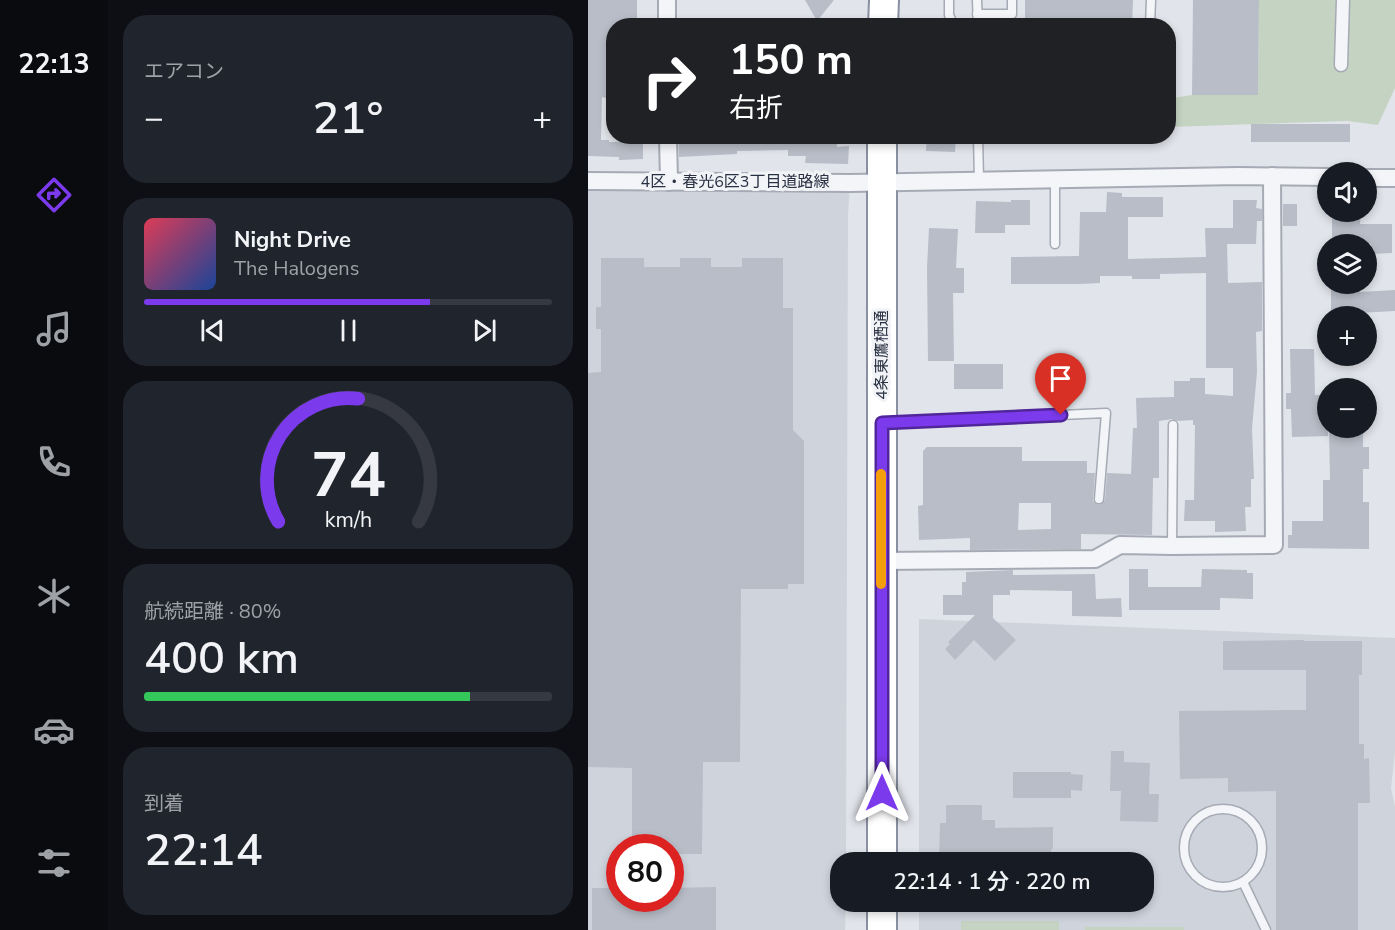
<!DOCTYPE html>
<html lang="ja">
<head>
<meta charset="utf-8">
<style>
	body { margin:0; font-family:"Nunito Sans","Noto Sans JP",sans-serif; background:#20242c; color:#f1f3f6; height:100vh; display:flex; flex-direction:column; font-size:22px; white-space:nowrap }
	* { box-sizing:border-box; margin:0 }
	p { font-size:20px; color:#9ea1a6 }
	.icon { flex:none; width:33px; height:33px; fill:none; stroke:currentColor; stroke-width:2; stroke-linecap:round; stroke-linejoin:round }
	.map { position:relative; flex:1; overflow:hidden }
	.details { display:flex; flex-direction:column; gap:15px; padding:15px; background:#0d0f14; width:480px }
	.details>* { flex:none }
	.top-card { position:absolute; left:18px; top:18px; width:570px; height:126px; border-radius:24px; box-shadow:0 3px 9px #0003; background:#202124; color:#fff; overflow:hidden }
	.tools { position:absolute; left:729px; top:162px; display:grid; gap:12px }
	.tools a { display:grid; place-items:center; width:60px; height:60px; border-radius:50%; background:#171b24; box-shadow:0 3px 9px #0003; font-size:30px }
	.speed { position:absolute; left:18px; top:834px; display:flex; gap:12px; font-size:30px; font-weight:700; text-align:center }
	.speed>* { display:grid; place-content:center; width:78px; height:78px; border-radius:50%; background:#171b24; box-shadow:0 3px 9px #0003; line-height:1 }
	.speed .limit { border:9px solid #d22; background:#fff; color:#111 }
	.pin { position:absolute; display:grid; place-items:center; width:51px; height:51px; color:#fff; margin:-62px -26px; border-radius:50% 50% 50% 0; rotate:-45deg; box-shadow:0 0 6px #0007 }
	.pin .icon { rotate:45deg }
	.me { position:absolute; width:66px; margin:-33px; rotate:0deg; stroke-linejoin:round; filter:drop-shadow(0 0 4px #0008) }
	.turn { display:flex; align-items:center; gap:21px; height:126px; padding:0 24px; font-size:27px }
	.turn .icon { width:78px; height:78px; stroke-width:2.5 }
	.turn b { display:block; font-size:42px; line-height:51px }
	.big { font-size:45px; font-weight:600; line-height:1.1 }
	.details .card { flex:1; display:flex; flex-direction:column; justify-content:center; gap:9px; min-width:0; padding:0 21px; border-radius:24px; background:#20242c }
	.details .dial { align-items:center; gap:0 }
	.dial svg { height:156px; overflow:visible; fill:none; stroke:#363941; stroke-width:7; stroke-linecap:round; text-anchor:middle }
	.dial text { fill:#f1f3f6; stroke:none }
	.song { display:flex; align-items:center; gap:18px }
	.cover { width:72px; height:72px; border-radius:9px; background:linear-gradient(135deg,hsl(350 70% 55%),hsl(220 70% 35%)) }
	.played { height:6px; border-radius:3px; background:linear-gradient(90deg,#7c3aed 70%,#363941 70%) }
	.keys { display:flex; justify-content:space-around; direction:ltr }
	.heat { display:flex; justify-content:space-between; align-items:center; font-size:33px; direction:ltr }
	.charge { height:9px; border-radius:4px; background:linear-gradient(90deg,#34c759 80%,#363941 0) }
	.trip { position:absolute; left:242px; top:852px; width:324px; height:60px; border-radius:24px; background:#171b24; box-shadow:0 3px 9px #0003; font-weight:600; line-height:60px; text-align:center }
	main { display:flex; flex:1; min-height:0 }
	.tabs { display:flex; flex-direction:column; width:108px; justify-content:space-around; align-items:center; background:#090b0e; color:#9ea1a6 }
	.tabs .icon { width:42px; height:42px }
	.tabs .selected { color:#7c3aed }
	.tabs b { font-size:27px; color:#f1f3f6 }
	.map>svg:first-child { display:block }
	.built { fill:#cfd3dc; fill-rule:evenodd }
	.green { fill:#c5d4c2 }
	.building { fill:#b8bdc7; fill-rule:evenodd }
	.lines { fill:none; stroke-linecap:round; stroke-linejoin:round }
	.service-casing { stroke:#a6aab4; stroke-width:11 }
	.pedestrian-casing { stroke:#a6aab4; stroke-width:15 }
	.minor-casing { stroke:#a6aab4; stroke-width:20 }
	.trunk-casing { stroke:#8890a1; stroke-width:32 }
	.service { stroke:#f4f5f8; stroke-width:8 }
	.pedestrian { stroke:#f4f5f8; stroke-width:12 }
	.minor { stroke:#f4f5f8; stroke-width:16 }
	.trunk { stroke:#fff; stroke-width:28 }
	.route-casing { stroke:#51269a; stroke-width:15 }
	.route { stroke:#7c3aed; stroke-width:10 }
	.slow { stroke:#f59e0b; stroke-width:10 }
	.labels { text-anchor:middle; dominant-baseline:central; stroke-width:6; stroke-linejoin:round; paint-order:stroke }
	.street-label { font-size:16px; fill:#293042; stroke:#f1f3f7 }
</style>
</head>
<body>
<main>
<nav class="tabs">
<b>22:13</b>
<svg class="icon selected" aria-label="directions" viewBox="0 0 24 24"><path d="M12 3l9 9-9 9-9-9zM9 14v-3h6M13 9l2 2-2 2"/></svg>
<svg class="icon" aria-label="music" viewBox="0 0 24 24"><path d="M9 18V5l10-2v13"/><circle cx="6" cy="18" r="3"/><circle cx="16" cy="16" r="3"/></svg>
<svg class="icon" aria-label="phone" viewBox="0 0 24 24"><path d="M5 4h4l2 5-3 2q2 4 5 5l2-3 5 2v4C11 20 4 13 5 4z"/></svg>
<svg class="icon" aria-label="climate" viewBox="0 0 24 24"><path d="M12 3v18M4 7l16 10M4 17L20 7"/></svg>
<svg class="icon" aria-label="car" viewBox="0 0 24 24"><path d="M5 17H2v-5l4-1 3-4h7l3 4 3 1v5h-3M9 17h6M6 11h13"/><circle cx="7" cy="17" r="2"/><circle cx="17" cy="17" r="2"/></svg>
<svg class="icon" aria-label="filters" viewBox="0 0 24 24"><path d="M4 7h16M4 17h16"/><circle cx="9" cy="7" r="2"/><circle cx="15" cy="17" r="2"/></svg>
</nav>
<section class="details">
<div class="card"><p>エアコン</p>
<div class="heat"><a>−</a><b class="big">21°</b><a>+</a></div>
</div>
<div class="card">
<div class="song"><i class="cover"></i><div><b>Night Drive</b><p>The Halogens</p></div></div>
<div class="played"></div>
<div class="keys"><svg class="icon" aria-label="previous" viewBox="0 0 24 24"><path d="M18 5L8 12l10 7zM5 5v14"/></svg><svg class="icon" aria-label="pause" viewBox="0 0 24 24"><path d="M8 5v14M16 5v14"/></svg><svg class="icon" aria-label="next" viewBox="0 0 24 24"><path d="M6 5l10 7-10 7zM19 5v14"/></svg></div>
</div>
<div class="card dial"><svg viewBox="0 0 100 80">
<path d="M14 69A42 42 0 1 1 86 69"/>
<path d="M14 69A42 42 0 0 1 55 6" stroke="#7c3aed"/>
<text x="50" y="56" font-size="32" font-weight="700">74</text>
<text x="50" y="72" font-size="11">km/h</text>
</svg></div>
<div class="card"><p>航続距離 · 80%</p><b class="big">400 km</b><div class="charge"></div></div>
<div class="card"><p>到着</p><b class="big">22:14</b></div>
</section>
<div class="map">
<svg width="807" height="930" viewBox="0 0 807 930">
	<rect width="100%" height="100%" fill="#e1e4ea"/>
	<g class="built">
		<path d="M0 181 262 183 260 215 258 862H252V902H258L257 930H0ZM32 848H82V898H32Z"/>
		<polygon points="331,619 807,638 807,753 803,788 807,807 807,930 331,930 331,902 555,902 555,862 331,862"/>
	</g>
	<g class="green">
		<polygon points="671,0 807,0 807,88 790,125 759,121 582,127 584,98 604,95 670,95"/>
		<rect x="373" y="921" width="98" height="9"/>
		<rect x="497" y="927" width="99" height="3"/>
	</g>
	<g class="building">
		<polygon points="0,0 49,0 49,26 26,26 26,61 19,61 18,98 14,97 13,140 21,140 21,142 55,141 55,159 31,160 31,157 0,156"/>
		<polygon points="217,0 246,0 229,21"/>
		<polygon points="437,0 545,0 544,26 437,26"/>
		<polygon points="605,0 671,0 670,95 604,95"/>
		<rect x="663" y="124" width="99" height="18"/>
		<polygon points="91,136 249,136 249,147 261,146 260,164 217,163 218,156 200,156 200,150 149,151 149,154 91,157"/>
		<polygon points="339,136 368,136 367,152 338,151"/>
		<path d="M519 192 534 193V197H575V217H540V259L618 257 617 228H645V200H669L668 208 674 209V221H669L668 244H639L640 283 674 282V331L668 332 669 372 664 429 666 479H663V507H657L658 531 627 532V521H596L597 500H606L607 425H605V420L589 421 584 419 571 421V478H565L564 535 493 534V549L382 550V538L331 540 330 506 335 505V451L339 447H434V461H499V473H507L505 501 511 505 517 500 519 473 543 474 545 428H549L548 398 586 397V381H602V378H617V394L645 396V368H618V273L572 274V279H544V276H512V283L492 284H423V257L491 256 492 212H518ZM431 503H463V529L430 530Z"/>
		<polygon points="423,200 442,200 442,225 417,225 417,233 387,233 388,201 423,202"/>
		<rect x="695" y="204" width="14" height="22"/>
		<polygon points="744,212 773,212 772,224 804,224 804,253 783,254 783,244 744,244"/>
		<polygon points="341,228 370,229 368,268 376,268 376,293 365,293 366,361 340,361 339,268"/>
		<polygon points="13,258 56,258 56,267 92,267 92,258 123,258 123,267 154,267 154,258 195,258 195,308 205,308 205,430 216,441 216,584 200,584 200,589 153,589 152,762 115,762 114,854 82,854 82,848 44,848 44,768 0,767 0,373 13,372 13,329 8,329 8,307 13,307"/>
		<polygon points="743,284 772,284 772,292 807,290 807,311 771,313 771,316 743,316"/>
		<polygon points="702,349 726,349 727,395 740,395 740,436 704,437 703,409 698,409 698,393 703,393"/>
		<rect x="366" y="364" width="49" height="25"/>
		<polygon points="741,428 775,428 775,447 781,447 781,469 775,469 775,502 781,502 781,549 700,548 700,535 704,535 704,521 735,521 735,480 742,480"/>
		<polygon points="541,569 560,569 560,587 613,587 614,569 659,570 659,573 665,573 665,599 632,598 632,610 541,610"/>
		<polygon points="425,570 425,575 507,574 508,599 533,598 534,617 484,616 484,591 422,590 422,595 405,595 405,618 428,640 407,661 386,640 367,660 357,649 362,644 360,642 387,615 355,615 355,595 374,595 374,582 378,582 378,572"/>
		<polygon points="716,640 716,641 774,641 774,675 771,675 771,744 776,744 776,759 781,758 782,803 770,803 770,930 688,930 688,791 640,792 640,778 592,779 591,711 718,710 718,670 635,670 635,641"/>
		<polygon points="523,751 536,751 536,762 562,763 561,794 571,794 570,822 532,821 533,791 522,791"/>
		<polygon points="425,772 483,772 483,774 495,775 494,791 483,790 483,798 425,798"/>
		<polygon points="358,805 394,805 394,820 407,820 407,828 465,827 465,849 463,849 463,852 414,852 414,859 408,859 408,862 351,862 352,823 358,823"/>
		<polygon points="128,887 128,930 4,930 4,888 32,888 32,898 82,898 82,888"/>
	</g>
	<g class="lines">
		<defs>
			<g id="service">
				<polyline points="361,0 361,15 366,26"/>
				<polyline points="389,0 390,26"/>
				<polyline points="389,14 424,14 424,0"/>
				<polyline points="562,26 563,0"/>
				<polyline points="390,136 391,180"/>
				<polyline points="467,244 467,179"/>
				<polyline points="297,423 518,413 511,499"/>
				<polyline points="584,546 585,425"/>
				<circle cx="635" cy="848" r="39"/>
				<polyline points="655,882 678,930"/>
			</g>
			<polyline id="pedestrian" points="753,65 755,0"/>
			<g id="minor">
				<polyline points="79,0 79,26"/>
				<polyline points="80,136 81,182"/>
				<polyline points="778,178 807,178"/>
				<polyline points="0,181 262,183 650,176 740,177"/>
				<polyline points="293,561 507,559 532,545 584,546 686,545 684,176"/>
			</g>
			<g id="trunk">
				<polyline points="295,26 296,0"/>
				<polyline points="294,136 294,862"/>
				<polyline points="294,902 294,930"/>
			</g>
		</defs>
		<use href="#service" class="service-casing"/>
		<use href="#pedestrian" class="pedestrian-casing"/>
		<use href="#minor" class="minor-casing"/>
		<use href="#trunk" class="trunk-casing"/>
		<use href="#service" class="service"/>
		<use href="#pedestrian" class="pedestrian"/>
		<use href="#minor" class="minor"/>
		<use href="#trunk" class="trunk"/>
	</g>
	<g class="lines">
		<defs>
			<polyline id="route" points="294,793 294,423 473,415"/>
		</defs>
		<use href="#route" class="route-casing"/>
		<use href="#route" class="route"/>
		<polyline class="slow" points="293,584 293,474"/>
	</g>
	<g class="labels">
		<g class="street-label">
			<text x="147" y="182">4区・春光6区3丁目道路線</text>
			<text transform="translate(294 355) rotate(-90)">4条東鷹栖通</text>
		</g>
	</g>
</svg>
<div class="tools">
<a><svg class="icon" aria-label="sound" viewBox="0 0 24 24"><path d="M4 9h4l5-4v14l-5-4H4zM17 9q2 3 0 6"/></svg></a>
<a><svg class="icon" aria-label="layers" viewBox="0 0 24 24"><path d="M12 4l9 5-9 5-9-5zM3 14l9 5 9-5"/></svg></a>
<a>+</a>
<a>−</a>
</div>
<div class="speed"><div class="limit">80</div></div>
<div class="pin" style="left:473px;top:415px;background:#d93025"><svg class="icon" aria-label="arrive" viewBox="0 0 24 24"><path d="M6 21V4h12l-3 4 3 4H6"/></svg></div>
<svg class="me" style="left:294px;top:793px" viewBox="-20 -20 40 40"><path d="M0-17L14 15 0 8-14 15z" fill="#7c3aed" stroke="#fff" stroke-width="4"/></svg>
<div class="trip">22:14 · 1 分 · 220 m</div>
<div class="top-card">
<div class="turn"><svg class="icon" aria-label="right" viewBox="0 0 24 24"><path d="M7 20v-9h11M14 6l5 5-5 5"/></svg><div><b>150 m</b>右折</div></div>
</div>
</div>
</main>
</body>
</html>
